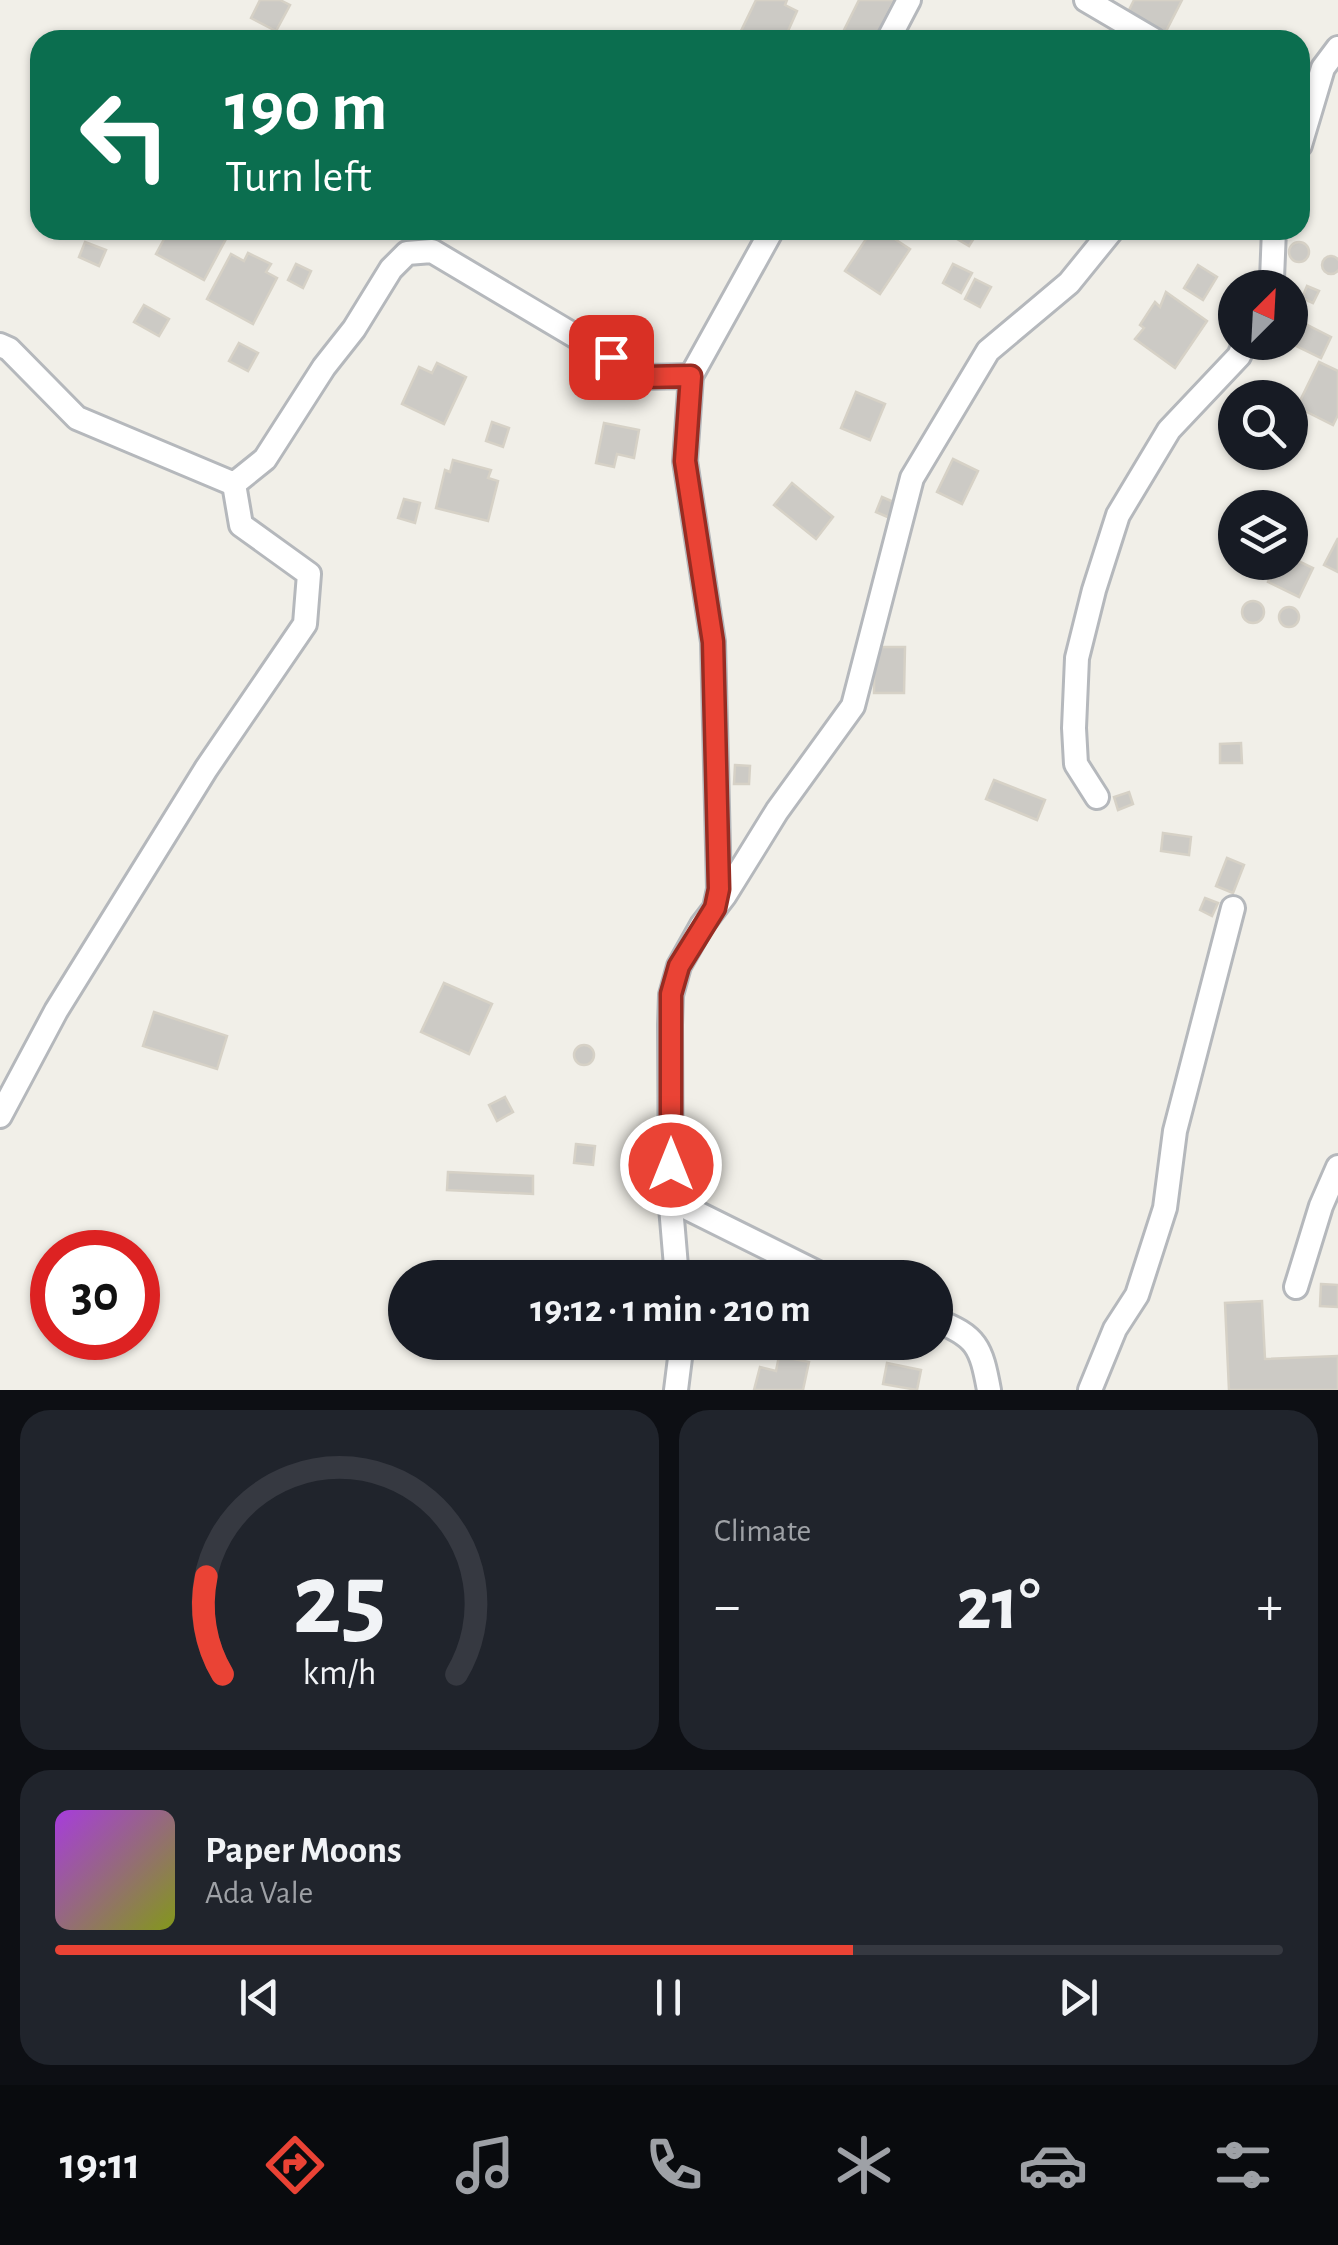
<!DOCTYPE html>
<html lang="en">
<head>
<meta charset="utf-8">
<style>
	body { margin:0; font-family:"Alegreya Sans",sans-serif; background:#20242c; color:#f1f3f6; height:100vh; display:flex; flex-direction:column; font-size:38px; white-space:nowrap }
	* { box-sizing:border-box; margin:0 }
	p { font-size:32px; color:#9ea1a6 }
	.icon { flex:none; width:55px; height:55px; fill:none; stroke:currentColor; stroke-width:2; stroke-linecap:round; stroke-linejoin:round }
	.map { position:relative; height:1390px; overflow:hidden }
	.sheet { display:flex; flex-direction:column; gap:20px; padding:20px; background:#0d0f14; flex:1 }
	.sheet>* { flex:none }
	.top-card { position:absolute; left:30px; top:30px; width:1280px; height:210px; border-radius:30px; box-shadow:0 2px 8px #0004; background:#0b6e4f; color:#fff; overflow:hidden }
	.needle { width:65px; rotate:24deg }
	.controls { position:absolute; left:1218px; top:270px; display:grid; gap:20px }
	.controls a { display:grid; place-items:center; width:90px; height:90px; border-radius:50%; background:#171b24; box-shadow:0 2px 8px #0004; font-size:50px }
	.speed { position:absolute; left:30px; top:1230px; display:flex; gap:20px; font-size:50px; font-weight:700; text-align:center }
	.speed>* { display:grid; place-content:center; width:130px; height:130px; border-radius:50%; background:#171b24; box-shadow:0 2px 8px #0004; line-height:1 }
	.speed .limit { border:15px solid #d22; background:#fff; color:#111 }
	.pin { position:absolute; display:grid; place-items:center; width:85px; height:85px; color:#fff; margin:-42px; border-radius:20px; box-shadow:0 5px 15px #0006 }
	.me { position:absolute; width:110px; margin:-55px; rotate:0deg; stroke-linejoin:round; filter:drop-shadow(0 0 8px #0008) }
	.turn { display:flex; align-items:center; gap:35px; height:210px; padding:0 30px; font-size:45px }
	.turn .icon { width:130px; height:130px; stroke-width:2.5 }
	.turn b { display:block; font-size:70px; line-height:85px }
	.big { font-size:75px; font-weight:700; line-height:1.1 }
	.sheet .tile { flex:1; display:flex; flex-direction:column; justify-content:center; gap:15px; min-width:0; padding:0 35px; border-radius:30px; background:#20242c }
	.sheet .dial { align-items:center; gap:0 }
	.dial svg { height:260px; overflow:visible; fill:none; stroke:#363941; stroke-width:7; stroke-linecap:round; text-anchor:middle }
	.dial text { fill:#f1f3f6; stroke:none }
	.song { display:flex; align-items:center; gap:30px }
	.cover { width:120px; height:120px; border-radius:15px; background:linear-gradient(135deg,hsl(280 70% 55%),hsl(70 70% 35%)) }
	.played { height:10px; border-radius:5px; background:linear-gradient(90deg,#ea4335 65%,#363941 65%) }
	.keys { display:flex; justify-content:space-around; direction:ltr }
	.heat { display:flex; justify-content:space-between; align-items:center; font-size:55px; direction:ltr }
	.sheet .tiles { flex:1; display:grid; gap:20px; grid-template-columns:1fr 1fr }
	.tile:last-child { grid-column:span 2 }
	.trip { position:absolute; left:388px; top:1260px; width:565px; height:100px; border-radius:50px; background:#171b24; box-shadow:0 2px 8px #0004; font-weight:700; line-height:100px; text-align:center }
	.dock { display:flex; height:160px; justify-content:space-around; align-items:center; background:#090b0e; color:#9ea1a6 }
	.dock .icon { width:70px; height:70px }
	.dock .on { color:#ea4335 }
	.dock b { font-size:45px; color:#f1f3f6 }
	.map>svg:first-child { display:block }
	.building { fill:#cccac5; stroke:#d6d1c6; stroke-width:2.5 }
	.lines { fill:none; stroke-linecap:round; stroke-linejoin:round }
	.minor-casing { stroke:#b5b8bc; stroke-width:28 }
	.minor { stroke:#fff; stroke-width:22 }
	.route-casing { stroke:#982c22; stroke-width:25 }
	.route { stroke:#ea4335; stroke-width:18 }
</style>
</head>
<body>
<div class="map">
<svg width="1338" height="1390" viewBox="0 0 1338 1390">
	<rect width="100%" height="100%" fill="#f1efe8"/>
	<g class="building">
		<polygon points="260,0 280,0 290,5 276,31 251,18"/>
		<polygon points="756,0 787,0 785,5 797,11 784,40 759,40 741,31"/>
		<polygon points="859,0 894,0 874,40 839,40"/>
		<polygon points="1134,0 1182,0 1162,39 1124,20"/>
		<polygon points="169,230 210,230 226,239 204,280 156,254"/>
		<polygon points="872,230 881,230 910,249 880,294 845,271"/>
		<polygon points="942,230 979,230 969,246"/>
		<polygon points="85,242 106,250 99,266 79,257"/>
		<circle cx="1299" cy="252" r="10"/>
		<polygon points="248,253 271,264 266,272 277,278 253,324 207,299 231,254 244,261"/>
		<circle cx="1331" cy="265" r="9"/>
		<polygon points="296,264 311,271 303,288 288,280"/>
		<polygon points="953,264 972,273 961,293 943,283"/>
		<polygon points="1198,265 1217,277 1203,300 1184,288"/>
		<polygon points="975,279 991,287 980,307 965,299"/>
		<polygon points="1307,286 1319,291 1313,303 1302,298"/>
		<polygon points="1166,292 1207,321 1175,368 1135,339 1144,328 1140,325 1155,302 1160,307"/>
		<polygon points="144,305 169,319 159,336 134,322"/>
		<polygon points="1290,316 1331,337 1321,358 1288,342"/>
		<polygon points="239,343 258,353 248,371 229,361"/>
		<polygon points="1319,362 1338,371 1338,415 1333,425 1297,407"/>
		<polygon points="437,363 466,377 444,424 402,404 419,367 432,373"/>
		<polygon points="856,392 885,404 870,440 841,428"/>
		<polygon points="492,422 509,428 503,447 486,441"/>
		<polygon points="604,423 639,430 634,458 617,454 614,467 596,463"/>
		<polygon points="953,459 978,471 962,504 937,492"/>
		<polygon points="453,460 491,470 488,478 498,481 488,521 436,508 445,470 450,472"/>
		<polygon points="792,483 833,517 816,539 774,505"/>
		<polygon points="882,497 896,503 890,518 876,512"/>
		<polygon points="404,499 420,503 415,523 398,518"/>
		<polygon points="1338,538 1338,572 1324,565"/>
		<polygon points="1290,557 1313,568 1299,597 1268,582 1277,562 1290,562"/>
		<circle cx="1253" cy="612" r="11"/>
		<circle cx="1289" cy="617" r="10"/>
		<polygon points="874,647 905,647 904,693 874,693"/>
		<polygon points="1241,743 1242,763 1220,763 1220,744"/>
		<polygon points="735,765 750,766 749,784 734,784"/>
		<polygon points="994,780 1045,800 1037,820 986,799"/>
		<polygon points="1129,792 1133,804 1118,810 1114,797"/>
		<polygon points="1163,833 1191,837 1189,855 1161,851"/>
		<polygon points="1227,858 1244,865 1233,893 1216,886"/>
		<polygon points="1205,898 1218,903 1212,916 1200,910"/>
		<polygon points="444,983 492,1004 469,1054 421,1032"/>
		<polygon points="154,1012 227,1036 217,1069 143,1046"/>
		<circle cx="584" cy="1055" r="10"/>
		<polygon points="505,1097 513,1112 497,1121 489,1105"/>
		<polygon points="576,1144 595,1146 593,1165 574,1163"/>
		<polygon points="448,1172 533,1176 533,1194 447,1190"/>
		<polygon points="1321,1284 1338,1285 1338,1307 1320,1306"/>
		<polygon points="1262,1301 1265,1359 1338,1356 1338,1390 1229,1390 1225,1303"/>
		<polygon points="779,1356 809,1362 803,1390 754,1390 760,1367 776,1371"/>
		<polygon points="887,1363 921,1370 917,1390 883,1384"/>
	</g>
	<g class="lines">
		<defs>
			<g id="minor">
				<polyline points="1086,0 1154,40"/>
				<polyline points="888,40 909,0"/>
				<polyline points="1300,145 1323,68 1338,48"/>
				<polyline points="1269,288 1272,279 1274,230"/>
				<polyline points="0,345 9,349 77,418 234,484 265,459 324,367 354,329 391,269 407,253 432,251 644,377 691,376"/>
				<polyline points="1097,797 1076,764 1074,728 1077,658 1094,590 1118,515 1169,430 1239,356 1245,342"/>
				<polyline points="716,903 719,889 713,642 685,461 691,376 772,230"/>
				<polyline points="0,1116 56,1011 206,769 305,624 309,574 241,525 234,484"/>
				<polyline points="671,1200 828,1278"/>
				<polyline points="677,1278 671,1207 670,1025 671,995 679,966 702,925 725,895 777,811 853,706 912,478 988,351 1069,283 1112,230"/>
				<polyline points="1296,1287 1321,1206 1338,1167"/>
				<path d="M935 1320C977 1336 981 1347 989 1390"/>
				<polyline points="676,1390 682,1342"/>
				<polyline points="1090,1390 1115,1329 1137,1295 1165,1208 1175,1131 1233,908"/>
			</g>
		</defs>
		<use href="#minor" class="minor-casing"/>
		<use href="#minor" class="minor"/>
	</g>
	<g class="lines">
		<defs>
			<polyline id="route" points="611,357 644,377 691,376 685,461 713,642 719,889 715,908 679,966 671,994 671,1165"/>
		</defs>
		<use href="#route" class="route-casing"/>
		<use href="#route" class="route"/>
	</g>
</svg>
<div class="controls">
<a><svg class="needle" viewBox="-14 -14 28 28"><path d="M0-13l5 13h-10z" fill="#e53935"/><path d="M0 13l5-13h-10z" fill="#9ea1a6"/></svg></a>
<a><svg class="icon" aria-label="search" viewBox="0 0 24 24"><circle cx="10" cy="10" r="6"/><path d="M15 15l6 6"/></svg></a>
<a><svg class="icon" aria-label="layers" viewBox="0 0 24 24"><path d="M12 4l9 5-9 5-9-5zM3 14l9 5 9-5"/></svg></a>
</div>
<div class="speed"><div class="limit">30</div></div>
<div class="pin" style="left:611px;top:357px;background:#d93025"><svg class="icon" aria-label="arrive" viewBox="0 0 24 24"><path d="M6 21V4h12l-3 4 3 4H6"/></svg></div>
<svg class="me" style="left:671px;top:1165px" viewBox="-20 -20 40 40"><circle r="17" fill="#ea4335" stroke="#fff" stroke-width="3"/><path d="M0-11L8 9 0 5-8 9z" fill="#fff"/></svg>
<div class="trip">19:12 · 1 min · 210 m</div>
<div class="top-card">
<div class="turn"><svg class="icon" aria-label="left" viewBox="0 0 24 24"><path d="M17 20v-9H6M10 6l-5 5 5 5"/></svg><div><b>190 m</b>Turn left</div></div>
</div>
</div>
<section class="sheet">
<div class="tiles">
<div class="tile dial"><svg viewBox="0 0 100 80">
<path d="M14 69A42 42 0 1 1 86 69"/>
<path d="M14 69A42 42 0 0 1 9 39" stroke="#ea4335"/>
<text x="50" y="56" font-size="32" font-weight="700">25</text>
<text x="50" y="72" font-size="11">km/h</text>
</svg></div>
<div class="tile"><p>Climate</p>
<div class="heat"><a>−</a><b class="big">21°</b><a>+</a></div>
</div>
<div class="tile">
<div class="song"><i class="cover"></i><div><b>Paper Moons</b><p>Ada Vale</p></div></div>
<div class="played"></div>
<div class="keys"><svg class="icon" aria-label="previous" viewBox="0 0 24 24"><path d="M18 5L8 12l10 7zM5 5v14"/></svg><svg class="icon" aria-label="pause" viewBox="0 0 24 24"><path d="M8 5v14M16 5v14"/></svg><svg class="icon" aria-label="next" viewBox="0 0 24 24"><path d="M6 5l10 7-10 7zM19 5v14"/></svg></div>
</div>
</div>
</section>
<nav class="dock">
<b>19:11</b>
<svg class="icon on" aria-label="directions" viewBox="0 0 24 24"><path d="M12 3l9 9-9 9-9-9zM9 14v-3h6M13 9l2 2-2 2"/></svg>
<svg class="icon" aria-label="music" viewBox="0 0 24 24"><path d="M9 18V5l10-2v13"/><circle cx="6" cy="18" r="3"/><circle cx="16" cy="16" r="3"/></svg>
<svg class="icon" aria-label="phone" viewBox="0 0 24 24"><path d="M5 4h4l2 5-3 2q2 4 5 5l2-3 5 2v4C11 20 4 13 5 4z"/></svg>
<svg class="icon" aria-label="climate" viewBox="0 0 24 24"><path d="M12 3v18M4 7l16 10M4 17L20 7"/></svg>
<svg class="icon" aria-label="car" viewBox="0 0 24 24"><path d="M5 17H2v-5l4-1 3-4h7l3 4 3 1v5h-3M9 17h6M6 11h13"/><circle cx="7" cy="17" r="2"/><circle cx="17" cy="17" r="2"/></svg>
<svg class="icon" aria-label="filters" viewBox="0 0 24 24"><path d="M4 7h16M4 17h16"/><circle cx="9" cy="7" r="2"/><circle cx="15" cy="17" r="2"/></svg>
</nav>
</body>
</html>
